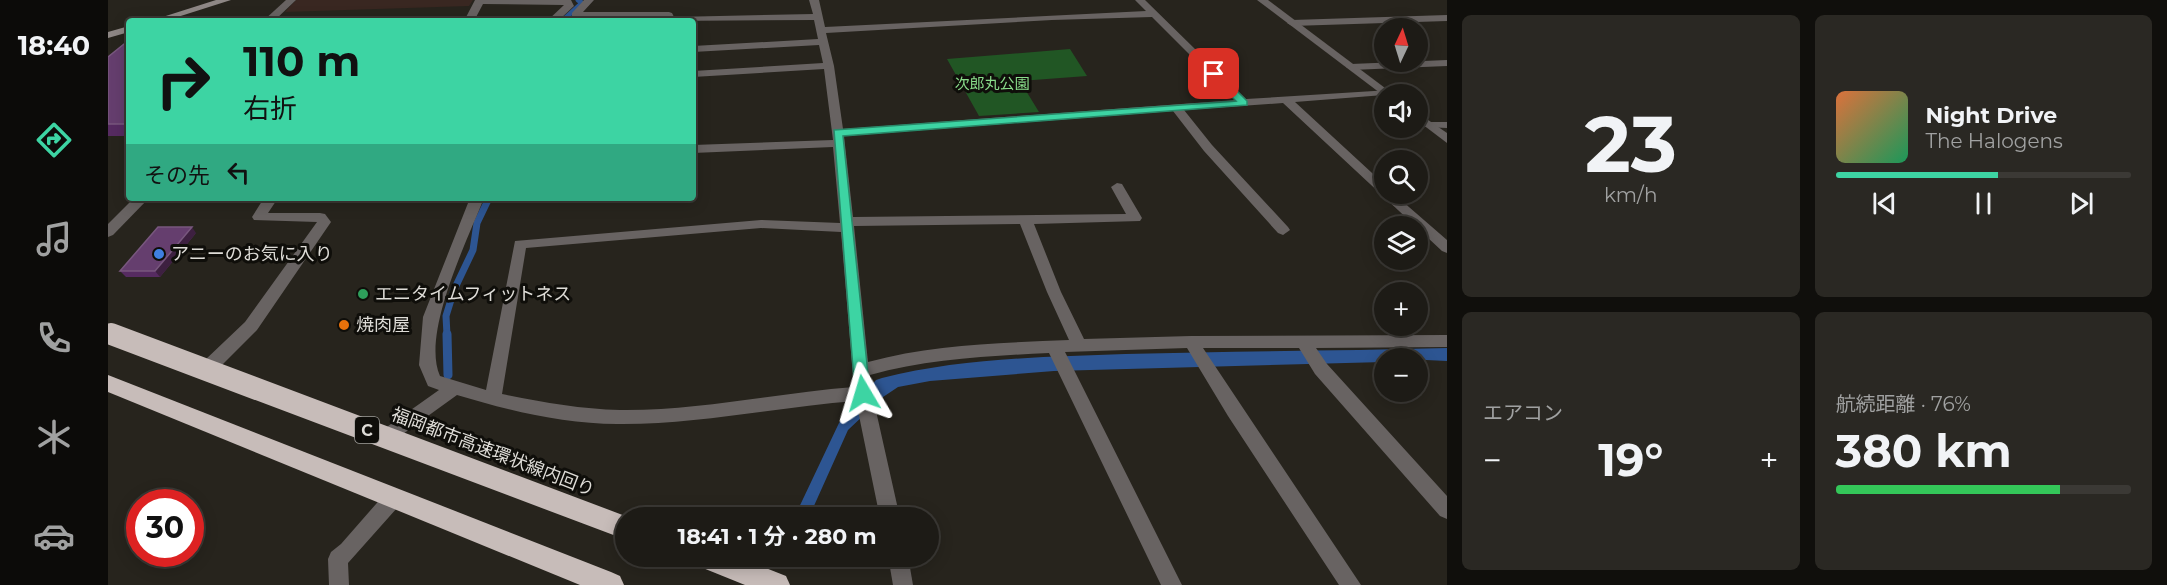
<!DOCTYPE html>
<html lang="ja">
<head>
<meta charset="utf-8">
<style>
	body { margin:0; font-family:Montserrat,"Noto Sans JP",sans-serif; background:#2a2823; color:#f1f3f6; height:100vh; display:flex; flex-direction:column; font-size:22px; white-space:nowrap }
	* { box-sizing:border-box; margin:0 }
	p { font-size:20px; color:#a0a1a1 }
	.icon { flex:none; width:33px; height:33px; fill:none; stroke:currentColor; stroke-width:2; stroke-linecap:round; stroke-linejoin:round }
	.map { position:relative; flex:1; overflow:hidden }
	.drawer { display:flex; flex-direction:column; gap:15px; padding:15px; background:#100f0c; width:720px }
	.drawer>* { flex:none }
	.guide { position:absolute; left:18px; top:18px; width:570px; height:183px; border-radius:6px; box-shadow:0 3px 15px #0003,0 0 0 2px #3b3935; background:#3dd4a3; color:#111; overflow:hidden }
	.needle { width:39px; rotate:4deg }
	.fabs { position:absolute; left:1266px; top:18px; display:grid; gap:12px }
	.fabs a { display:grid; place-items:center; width:54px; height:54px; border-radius:50%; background:#1d1b16; box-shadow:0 3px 15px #0003,0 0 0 2px #3b3935; font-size:30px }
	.speed { position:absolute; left:18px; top:489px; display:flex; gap:12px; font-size:30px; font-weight:700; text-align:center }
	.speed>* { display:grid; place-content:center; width:78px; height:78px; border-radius:50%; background:#1d1b16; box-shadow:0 3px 15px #0003,0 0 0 2px #3b3935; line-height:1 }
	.speed .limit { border:9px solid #d22; background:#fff; color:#111 }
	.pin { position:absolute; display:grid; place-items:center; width:51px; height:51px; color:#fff; margin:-26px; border-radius:12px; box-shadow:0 3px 9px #0006 }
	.me { position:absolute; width:66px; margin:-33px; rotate:353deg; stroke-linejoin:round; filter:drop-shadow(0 0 4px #0008) }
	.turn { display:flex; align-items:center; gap:21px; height:126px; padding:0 18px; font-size:27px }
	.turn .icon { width:78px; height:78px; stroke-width:2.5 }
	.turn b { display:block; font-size:42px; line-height:51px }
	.then { display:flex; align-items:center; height:57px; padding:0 18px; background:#0003; gap:12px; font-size:22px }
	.big { font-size:45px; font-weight:700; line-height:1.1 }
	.drawer .widget { flex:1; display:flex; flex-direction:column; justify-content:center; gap:9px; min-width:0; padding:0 21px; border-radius:9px; background:#2a2823 }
	.drawer .dial { align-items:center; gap:0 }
	.dial b { font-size:78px; line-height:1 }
	.song { display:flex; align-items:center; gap:18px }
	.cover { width:72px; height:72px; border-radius:9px; background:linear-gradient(135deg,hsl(20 70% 55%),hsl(150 70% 35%)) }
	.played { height:6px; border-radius:3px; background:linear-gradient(90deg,#3dd4a3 55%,#3b3935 55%) }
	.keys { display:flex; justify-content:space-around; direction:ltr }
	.heat { display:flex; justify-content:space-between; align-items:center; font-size:33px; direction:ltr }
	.charge { height:9px; border-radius:4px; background:linear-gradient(90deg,#34c759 76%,#3b3935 0) }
	.drawer .tiles { flex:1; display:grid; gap:15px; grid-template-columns:repeat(2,1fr) }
	.trip { position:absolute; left:507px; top:507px; width:324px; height:60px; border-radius:30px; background:#1d1b16; box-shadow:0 3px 15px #0003,0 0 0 2px #3b3935; font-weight:700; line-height:60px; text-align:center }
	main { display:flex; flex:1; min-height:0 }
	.dock { display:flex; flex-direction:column; width:108px; justify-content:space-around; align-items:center; background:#0c0b09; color:#a0a1a1 }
	.dock .icon { width:42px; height:42px }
	.dock .on { color:#3dd4a3 }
	.dock b { font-size:27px; color:#f1f3f6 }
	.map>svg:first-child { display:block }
	.commercial { fill:#392721 }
	.green { fill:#215624 }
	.water { fill:#2d5592 }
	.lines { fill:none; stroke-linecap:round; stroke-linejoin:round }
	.stream-far2 { stroke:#2d5592; stroke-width:5 }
	.stream-far1 { stroke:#2d5592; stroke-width:7 }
	.stream { stroke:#2d5592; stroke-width:9 }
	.minor { fill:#686362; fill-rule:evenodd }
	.tertiary { fill:#686362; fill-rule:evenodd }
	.secondary { fill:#8e8785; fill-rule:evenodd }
	.motorway { fill:#c7bcb9; fill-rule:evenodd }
	.motorway-bridge-far1 { stroke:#c7bcb9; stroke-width:16 }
	.motorway-bridge { stroke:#c7bcb9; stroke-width:22 }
	.wall { fill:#562b61 }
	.shaded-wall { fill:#3d2040 }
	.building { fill:#653e6e; stroke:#78577e; stroke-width:1.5 }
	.route { fill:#3dd4a3; stroke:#288a6a; stroke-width:1.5 }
	.shop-dot { fill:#3f7fe0; stroke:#0f0e0a; stroke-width:2 }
	.leisure-dot { fill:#2e9e5b; stroke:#0f0e0a; stroke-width:2 }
	.food-dot { fill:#e8710a; stroke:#0f0e0a; stroke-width:2 }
	.labels { text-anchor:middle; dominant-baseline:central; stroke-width:6; stroke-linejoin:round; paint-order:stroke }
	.far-park-label { font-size:15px; fill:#8add8b; stroke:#0f0e0a }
	.shield { fill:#0f0e0a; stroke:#a09e9a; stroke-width:1.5 }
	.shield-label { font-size:16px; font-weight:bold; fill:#dedcd7 }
	.poi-label { font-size:18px; fill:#dedcd7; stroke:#0f0e0a; text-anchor:start }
	.street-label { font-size:18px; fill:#dedcd7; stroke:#0f0e0a }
</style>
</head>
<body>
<main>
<nav class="dock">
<b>18:40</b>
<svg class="icon on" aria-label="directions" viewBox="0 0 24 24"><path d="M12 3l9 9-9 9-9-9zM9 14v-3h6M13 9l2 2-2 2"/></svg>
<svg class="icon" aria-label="music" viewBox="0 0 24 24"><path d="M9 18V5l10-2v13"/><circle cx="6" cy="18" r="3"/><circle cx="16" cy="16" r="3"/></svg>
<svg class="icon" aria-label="phone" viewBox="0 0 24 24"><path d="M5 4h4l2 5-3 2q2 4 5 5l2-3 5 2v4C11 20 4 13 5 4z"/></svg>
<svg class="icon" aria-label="climate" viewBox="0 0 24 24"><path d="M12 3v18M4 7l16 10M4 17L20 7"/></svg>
<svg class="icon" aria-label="car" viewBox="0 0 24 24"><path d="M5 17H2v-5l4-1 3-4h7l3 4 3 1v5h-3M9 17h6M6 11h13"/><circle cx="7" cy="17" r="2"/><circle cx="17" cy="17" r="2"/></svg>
</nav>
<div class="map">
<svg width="1339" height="585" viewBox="0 0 1339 585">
	<rect width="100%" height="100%" fill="#27241d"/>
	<polygon class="commercial" points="188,0 365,0 361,6 177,12"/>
	<polygon class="green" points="962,49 979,76 912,81 931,112 871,116 839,59"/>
	<path class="water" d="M1339 348V361L1276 358V362L946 371 822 381 790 387 775 397 740 430 701 517 686 518 731 423 768 380 774 378C853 358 935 357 1017 354 1124 351 1232 351 1339 348Z"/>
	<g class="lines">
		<polyline class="stream-far2" points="454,21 474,3 470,0"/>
		<polyline class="stream-far1" points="339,335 338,316 346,290 365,250 369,223 381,198"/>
		<polyline class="stream" points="339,334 340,375"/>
		<g class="minor">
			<polygon points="178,0 188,0 166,21 155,21"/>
			<polygon points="367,0 463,0 466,6 450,21 439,21 456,5 375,4 366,21 356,21"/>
			<path d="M476 0H486L475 12H561L564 13 566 17 705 14 701 0H711L717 27 1038 11 1027 0H1037L1138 99 1282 90V94L1276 95 1187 102 1276 184V194H1286L1339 240V253L1334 251 1175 103 1076 110 1104 145 1180 227 1182 230 1175 235 1170 233 1096 151 1065 111 736 136 745 217 1018 214 1003 187 1009 183 1014 184 1034 218 1032 221 926 224 953 292 976 339 1083 336 1339 335V347L1208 348 1219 364 1339 496V519L1332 516 1207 374 1191 348H1095L1253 585H1231L1120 416 1079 348 957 352 1074 585H1053L941 353C881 356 820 359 762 375L764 393 792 518H772L748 401C670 407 593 424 515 424 459 425 402 411 349 395L288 439 282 442 276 439 273 434 276 429 331 390 320 386 311 365 315 317 362 198H376C359 241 313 334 332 376L378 390 407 241 653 220 732 223 725 147 585 153V145L725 140 716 69 585 77V71L715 63 711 45 585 52V46L710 39 706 20 557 21 556 18 464 17V13ZM1044 17 1127 100 735 129 726 66 718 33 944 20ZM912 224 939 292 961 340C894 343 826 344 760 362L746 226ZM653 228 733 232 746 387C668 393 591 411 512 410 472 409 433 402 394 394L418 248Z"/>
			<polygon points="1339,15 1339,21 1184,26 1179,23 1184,20"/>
			<polygon points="1339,60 1339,66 1243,70 1238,67 1243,64"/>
			<polygon points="1321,122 1339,122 1339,128 1317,127 1315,125"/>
			<polygon points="26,198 41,198 5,235 0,237 0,224"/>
			<polygon points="156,198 170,198 160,213 212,213 217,214 223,222 149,330 108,371 102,373 96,371 94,366 96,361 137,322 209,222 146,220 144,217"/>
			<polygon points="282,493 289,496 292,502 289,508 240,563 241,585 221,585 220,559 223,552 233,544 275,496"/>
			<polygon points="780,556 800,556 805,585 785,585"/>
		</g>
		<g class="tertiary">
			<polygon points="1149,0 1160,0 1285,94 1276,96"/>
			<polygon points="1310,113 1339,133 1339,143 1310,121"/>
		</g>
		<g class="secondary">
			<polygon points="108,0 123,0 57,21 42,21"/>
			<polygon points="21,26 21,32 0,38 0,32"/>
		</g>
		<g class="motorway">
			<polygon points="0,375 503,572 512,576 516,585 472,585 0,392"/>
			<polygon points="582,556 627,556 678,576 682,585 637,585 585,564"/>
		</g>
		<polyline class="motorway-bridge-far1" points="0,333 7,335"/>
		<polyline class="motorway-bridge" points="3,334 518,528"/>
	</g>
	<g class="wall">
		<polygon points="21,40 21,136 0,136 0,57"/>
		<polygon points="88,233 52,277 18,277 12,271"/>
	</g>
	<polygon class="shaded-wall" points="84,227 88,233 52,277 47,271"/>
	<g class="building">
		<polygon points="81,18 135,18 132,21 70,21"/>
		<polygon points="21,40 21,121 18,124 0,124 0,57"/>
		<polygon points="50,227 84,227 47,271 12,271"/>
	</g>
	<polygon class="route" points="1103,71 1109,71 1139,101 1139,105 735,136 762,393 760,398 755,400 749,398 747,393 726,130 1128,101 1103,76"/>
	<circle class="shop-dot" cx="51" cy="254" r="6"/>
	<circle class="leisure-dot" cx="255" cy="294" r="6"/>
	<circle class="food-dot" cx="236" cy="325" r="6"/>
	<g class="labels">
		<g class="far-park-label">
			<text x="884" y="83">次郎丸公園</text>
		</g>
		<rect class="shield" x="247" y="417" width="24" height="26" rx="4.5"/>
		<g class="shield-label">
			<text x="259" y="430">C</text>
		</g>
		<g class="poi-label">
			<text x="63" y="254">アニーのお気に入り</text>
			<text x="267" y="294">エニタイムフィットネス</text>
			<text x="248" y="325">焼肉屋</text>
		</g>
		<g class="street-label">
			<text transform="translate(385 452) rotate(21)">福岡都市高速環状線内回り</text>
		</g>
	</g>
</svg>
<div class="fabs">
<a><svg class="needle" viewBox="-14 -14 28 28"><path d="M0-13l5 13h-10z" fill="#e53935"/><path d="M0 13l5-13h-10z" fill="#a0a1a1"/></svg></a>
<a><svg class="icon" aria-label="sound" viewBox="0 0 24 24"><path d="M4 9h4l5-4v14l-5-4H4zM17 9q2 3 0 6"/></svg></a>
<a><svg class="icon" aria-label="search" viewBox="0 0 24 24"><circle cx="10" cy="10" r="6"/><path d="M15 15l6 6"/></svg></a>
<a><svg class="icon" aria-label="layers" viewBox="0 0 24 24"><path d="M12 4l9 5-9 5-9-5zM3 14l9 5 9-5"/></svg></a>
<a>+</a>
<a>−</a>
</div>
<div class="speed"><div class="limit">30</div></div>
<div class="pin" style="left:1106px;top:74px;background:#d93025"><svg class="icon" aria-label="arrive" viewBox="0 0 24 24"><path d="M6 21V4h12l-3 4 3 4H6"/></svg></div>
<svg class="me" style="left:755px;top:393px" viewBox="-20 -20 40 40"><path d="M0-17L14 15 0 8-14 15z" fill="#3dd4a3" stroke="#fff" stroke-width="4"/></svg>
<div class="trip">18:41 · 1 分 · 280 m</div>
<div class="guide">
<div class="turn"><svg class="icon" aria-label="right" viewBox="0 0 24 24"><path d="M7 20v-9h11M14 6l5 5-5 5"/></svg><div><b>110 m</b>右折</div></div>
<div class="then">その先<svg class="icon" aria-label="left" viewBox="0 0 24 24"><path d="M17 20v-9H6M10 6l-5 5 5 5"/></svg></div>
</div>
</div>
<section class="drawer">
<div class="tiles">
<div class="widget dial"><b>23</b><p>km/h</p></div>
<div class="widget">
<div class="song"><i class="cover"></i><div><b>Night Drive</b><p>The Halogens</p></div></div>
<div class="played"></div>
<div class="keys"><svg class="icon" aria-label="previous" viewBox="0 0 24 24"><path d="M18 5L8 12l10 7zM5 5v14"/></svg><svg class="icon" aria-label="pause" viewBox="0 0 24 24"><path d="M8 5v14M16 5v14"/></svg><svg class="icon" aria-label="next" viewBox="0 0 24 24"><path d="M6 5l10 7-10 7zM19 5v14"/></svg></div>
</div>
<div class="widget"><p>エアコン</p>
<div class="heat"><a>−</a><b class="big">19°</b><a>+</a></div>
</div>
<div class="widget"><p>航続距離 · 76%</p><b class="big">380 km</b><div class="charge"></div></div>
</div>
</section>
</main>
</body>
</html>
